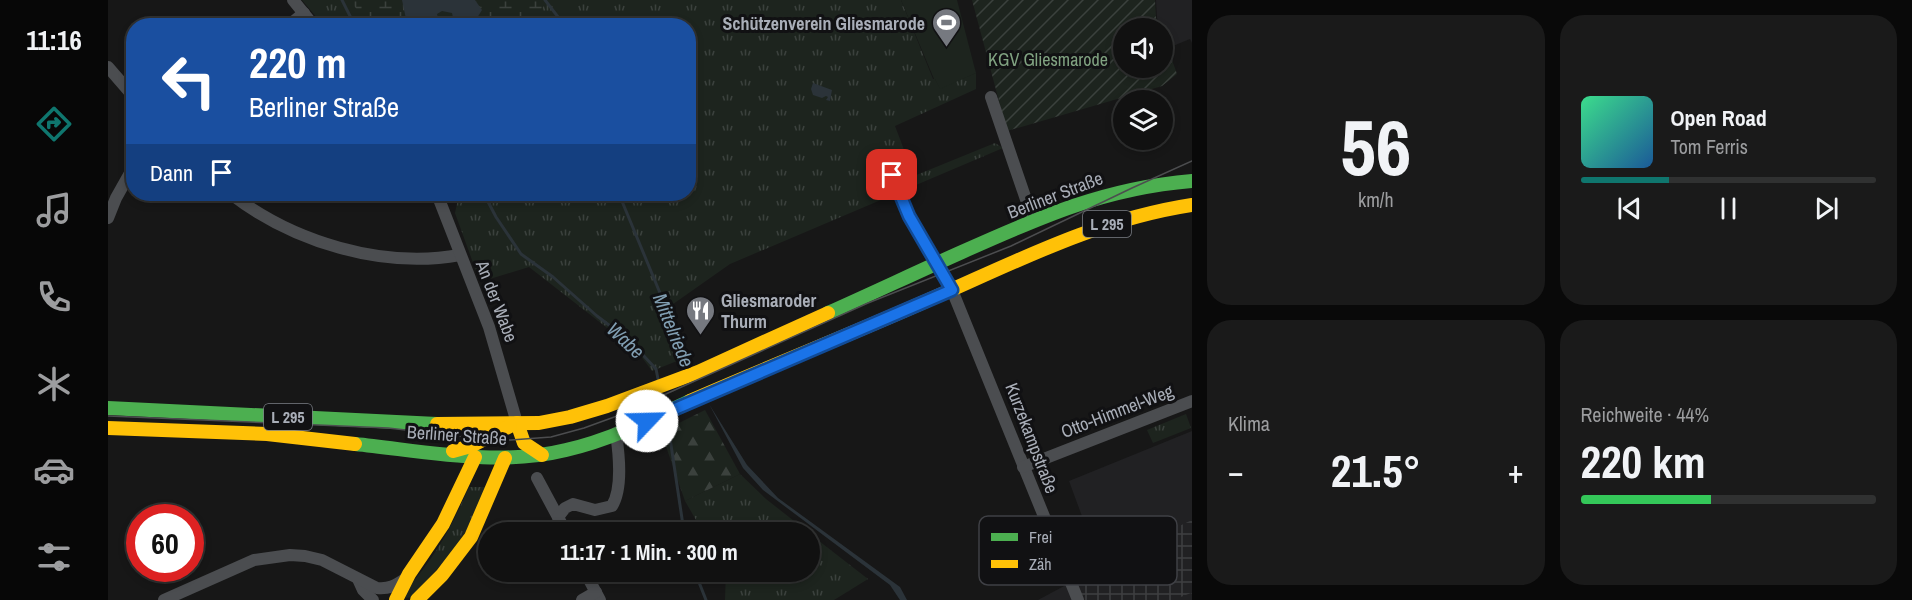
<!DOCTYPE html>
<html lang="de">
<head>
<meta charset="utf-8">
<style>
	body { margin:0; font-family:"Archivo Narrow",sans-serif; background:#1a1a1a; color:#f1f3f6; height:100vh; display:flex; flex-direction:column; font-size:22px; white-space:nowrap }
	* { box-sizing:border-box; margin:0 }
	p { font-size:20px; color:#9c9d9f }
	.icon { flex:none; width:33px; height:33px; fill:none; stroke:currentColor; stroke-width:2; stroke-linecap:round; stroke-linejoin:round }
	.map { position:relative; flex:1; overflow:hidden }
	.sheet { display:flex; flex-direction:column; gap:15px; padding:15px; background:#090909; width:720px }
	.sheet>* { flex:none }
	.top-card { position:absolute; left:18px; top:18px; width:570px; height:183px; border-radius:24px; box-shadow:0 3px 9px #0003,0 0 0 2px #303131; background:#1a4fa0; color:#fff; overflow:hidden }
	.fabs { position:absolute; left:1005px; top:18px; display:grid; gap:12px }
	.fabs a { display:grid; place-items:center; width:60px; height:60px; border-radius:50%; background:#111; box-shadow:0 3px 9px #0003,0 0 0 2px #303131; font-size:30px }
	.speed { position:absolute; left:18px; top:504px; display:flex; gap:12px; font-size:30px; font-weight:700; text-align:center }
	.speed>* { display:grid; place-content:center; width:78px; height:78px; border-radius:50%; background:#111; box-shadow:0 3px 9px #0003,0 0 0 2px #303131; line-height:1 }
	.speed .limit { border:9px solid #d22; background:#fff; color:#111 }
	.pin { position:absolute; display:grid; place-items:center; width:51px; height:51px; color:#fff; margin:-26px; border-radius:12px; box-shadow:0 3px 9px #0006 }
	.me { position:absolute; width:66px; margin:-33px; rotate:66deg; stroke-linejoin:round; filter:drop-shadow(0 0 4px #0008) }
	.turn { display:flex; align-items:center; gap:21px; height:126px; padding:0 24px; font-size:27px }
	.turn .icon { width:78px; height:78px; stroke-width:2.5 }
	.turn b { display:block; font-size:42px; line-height:51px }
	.then { display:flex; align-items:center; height:57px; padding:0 24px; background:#0003; gap:12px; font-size:22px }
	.big { font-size:45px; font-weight:700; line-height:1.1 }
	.sheet .card { flex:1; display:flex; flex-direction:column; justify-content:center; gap:9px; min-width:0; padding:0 21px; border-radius:24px; background:#1a1a1a }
	.sheet .dial { align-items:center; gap:0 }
	.dial b { font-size:78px; line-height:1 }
	.song { display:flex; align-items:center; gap:18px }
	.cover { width:72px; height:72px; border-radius:9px; background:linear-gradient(135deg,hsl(150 70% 55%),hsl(210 70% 35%)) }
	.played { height:6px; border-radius:3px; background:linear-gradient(90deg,#0f766e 30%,#303131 30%) }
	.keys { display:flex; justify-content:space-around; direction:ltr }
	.heat { display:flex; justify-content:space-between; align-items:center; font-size:33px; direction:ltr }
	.charge { height:9px; border-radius:4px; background:linear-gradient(90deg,#34c759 44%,#303131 0) }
	.sheet .tiles { flex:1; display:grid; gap:15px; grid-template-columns:repeat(2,1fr) }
	.trip { position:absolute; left:370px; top:522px; width:342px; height:60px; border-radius:30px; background:#111; box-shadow:0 3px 9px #0003,0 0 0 2px #303131; font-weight:700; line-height:60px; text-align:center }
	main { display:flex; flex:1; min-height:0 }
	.tab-bar { display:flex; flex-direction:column; width:108px; justify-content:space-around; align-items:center; background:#070707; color:#9c9d9f }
	.tab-bar .icon { width:42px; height:42px }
	.tab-bar .selected { color:#0f766e }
	.tab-bar b { font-size:27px; color:#f1f3f6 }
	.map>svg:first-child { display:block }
	.built { fill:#212123 }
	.industrial { fill:url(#industrial-grid) }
	.grass { fill:url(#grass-tufts) }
	.forest { fill:url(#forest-firs) }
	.wetland { fill:url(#wetland-marsh) }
	.garden { fill:url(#garden-furrows) }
	.pitch { fill:#1d241e }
	.water { fill:#2b3339 }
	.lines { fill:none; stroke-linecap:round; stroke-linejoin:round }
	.stream { stroke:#2b3339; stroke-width:3 }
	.street { stroke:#4b4d50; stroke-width:12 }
	.fast { stroke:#4caf50; stroke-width:14 }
	.slow { stroke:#ffc107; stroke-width:14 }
	.tram { stroke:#4c4d4f; stroke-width:1.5 }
	.route-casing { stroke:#114b97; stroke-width:15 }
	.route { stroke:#1a73e8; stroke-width:10 }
	.labels { text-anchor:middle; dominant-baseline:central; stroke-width:6; stroke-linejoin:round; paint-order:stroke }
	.shield { fill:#111113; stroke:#7b7f86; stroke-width:1.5 }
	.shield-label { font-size:16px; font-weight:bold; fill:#a9aeb8 }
	.poi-label { font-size:18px; font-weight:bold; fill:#a9aeb8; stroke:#111113; text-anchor:end }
	.park-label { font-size:18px; fill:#80a281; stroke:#111113 }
	.street-label { font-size:18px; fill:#a9aeb8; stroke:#111113 }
	.water-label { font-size:20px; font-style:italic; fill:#819eb2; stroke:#111113 }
	.key { fill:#111113; stroke:#3f4045; stroke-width:1.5 }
	.key-label { font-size:16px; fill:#a9aeb8 }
</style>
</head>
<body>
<main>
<nav class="tab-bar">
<b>11:16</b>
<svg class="icon selected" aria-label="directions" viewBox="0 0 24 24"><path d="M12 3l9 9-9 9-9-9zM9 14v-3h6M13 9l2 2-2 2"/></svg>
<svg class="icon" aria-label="music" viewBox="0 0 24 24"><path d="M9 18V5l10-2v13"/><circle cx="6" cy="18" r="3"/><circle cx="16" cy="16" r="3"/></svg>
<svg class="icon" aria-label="phone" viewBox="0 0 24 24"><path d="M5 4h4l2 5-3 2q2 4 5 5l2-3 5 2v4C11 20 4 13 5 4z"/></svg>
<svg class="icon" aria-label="climate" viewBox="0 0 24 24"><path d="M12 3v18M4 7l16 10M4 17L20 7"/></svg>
<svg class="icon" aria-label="car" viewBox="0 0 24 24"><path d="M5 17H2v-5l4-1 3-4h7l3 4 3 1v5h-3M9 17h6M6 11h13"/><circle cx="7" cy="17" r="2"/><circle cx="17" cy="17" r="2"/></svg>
<svg class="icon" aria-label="filters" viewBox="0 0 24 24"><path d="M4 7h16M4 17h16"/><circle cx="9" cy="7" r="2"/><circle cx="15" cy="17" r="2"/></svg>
</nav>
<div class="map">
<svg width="1084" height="600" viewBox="0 0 1084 600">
	<defs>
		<pattern id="industrial-grid" width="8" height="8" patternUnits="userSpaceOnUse" patternTransform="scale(1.5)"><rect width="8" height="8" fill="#212123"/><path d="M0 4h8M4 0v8" fill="none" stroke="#3e3f41"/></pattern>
		<pattern id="grass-tufts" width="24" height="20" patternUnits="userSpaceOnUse" patternTransform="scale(1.5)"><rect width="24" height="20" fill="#1d241e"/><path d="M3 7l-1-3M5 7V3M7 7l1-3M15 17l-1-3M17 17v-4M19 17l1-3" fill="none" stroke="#3b413d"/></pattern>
		<pattern id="forest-firs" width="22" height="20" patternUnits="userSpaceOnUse" patternTransform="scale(1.5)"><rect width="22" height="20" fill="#1d241e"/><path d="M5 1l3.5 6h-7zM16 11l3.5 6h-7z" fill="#3b413d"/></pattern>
		<pattern id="wetland-marsh" width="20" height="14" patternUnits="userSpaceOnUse" patternTransform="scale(1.5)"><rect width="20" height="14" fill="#1d241e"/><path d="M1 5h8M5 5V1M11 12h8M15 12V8" fill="none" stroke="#3b413d"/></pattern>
		<pattern id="garden-furrows" width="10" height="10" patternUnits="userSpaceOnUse" patternTransform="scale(1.5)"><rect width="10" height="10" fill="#1d241e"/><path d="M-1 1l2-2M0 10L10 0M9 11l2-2" fill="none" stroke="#3b413d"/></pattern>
	</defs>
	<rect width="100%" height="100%" fill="#171717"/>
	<g class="built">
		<polygon points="1048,0 1084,0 1084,43 1082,39 1060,48 1054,28 1053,28 1049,18"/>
		<polygon points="1084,431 1084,600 930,600 958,585 949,564 985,546 961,481"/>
	</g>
	<polygon class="industrial" points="1084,520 1084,594 1083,593 1065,600 976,600 966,576"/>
	<g class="grass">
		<polygon points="194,0 793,0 825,79 827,79 832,88 868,73 868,89 787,126 806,176 887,143 895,148 622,264 558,309 569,361 544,371 530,352 421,267 372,282 347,213 351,194 580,194 580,26 215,25"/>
		<polygon points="1078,414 1083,428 1045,443 1039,430"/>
		<polygon points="632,474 658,499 700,532 595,532 577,501"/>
		<path d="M361 487H378L358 531 344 553 303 597 298 598V590C328 556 343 528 361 487Z"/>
		<polygon points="702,534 760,579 726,600 617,600 618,572 702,572"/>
	</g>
	<polygon class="forest" points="597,410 632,474 577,501 553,432"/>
	<g class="wetland">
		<polygon points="242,0 294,0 295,10 309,25 260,25"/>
		<polygon points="367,0 441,0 420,25 329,25 331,21 329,14 334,11 344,13 347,22 374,10"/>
	</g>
	<polygon class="garden" points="864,0 1047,0 1048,18 1052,28 1016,28 1016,68 1054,68 1055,35 1069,74 1054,86 899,131"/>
	<polygon class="pitch" points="793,0 849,0 868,73 832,89 827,79 826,79"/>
	<g class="water">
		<polygon points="294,0 367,0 374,10 369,18 362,19 356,17 346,22 344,13 334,11 329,14 331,21 329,25 309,25 308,23 298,19"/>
		<polygon points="705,83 724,90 722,101 718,100 720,97 718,96 714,98 705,95 703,89"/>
		<polygon points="601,404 639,465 670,498 792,587 799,600 792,600 782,585 655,490 635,468"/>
	</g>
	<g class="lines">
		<g class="stream">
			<polyline points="234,0 247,26"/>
			<polyline points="437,0 457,26"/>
			<polyline points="376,194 388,217 413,254 445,277 489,316 522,341 548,369 550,379"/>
			<polyline points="511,194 552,293 580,368"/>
			<polyline points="553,392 556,406"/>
			<polyline points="559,418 576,532"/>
			<polyline points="587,572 598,600"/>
		</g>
		<g class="street">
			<polyline points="185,0 206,26"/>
			<polyline points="180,26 196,13"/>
			<polyline points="0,67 26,97"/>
			<polyline points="883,97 925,220"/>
			<polyline points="784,175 801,216 844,290 970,600"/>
			<path d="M123 194C185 242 274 269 352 255"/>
			<polyline points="329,194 381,327 409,423"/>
			<polyline points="0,218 8,198 26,166"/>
			<polyline points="915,467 1084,401"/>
			<polyline points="429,478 458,532"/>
			<path d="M450 517 457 508 465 504 487 510 504 506C515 488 511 454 508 433"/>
			<polyline points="477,572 492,600"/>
			<polyline points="250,579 255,590 265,600"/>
			<path d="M56 600 146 560 182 555 197 556 214 560 269 588C281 589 287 586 297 579"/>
			<polyline points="474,600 488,592"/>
		</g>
		<g class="fast">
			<path d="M720 313C765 293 809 272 854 252 932 217 997 188 1084 181"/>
			<polyline points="0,408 329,424"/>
			<path d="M247 444C316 451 389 467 458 450 502 440 542 420 582 401"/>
		</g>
		<g class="slow">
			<path d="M582 401C660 367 739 336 816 302 906 263 986 220 1084 205"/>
			<polyline points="409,423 416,443 434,455"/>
			<polyline points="329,424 431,423 462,417 499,406 590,372 720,313"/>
			<polyline points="0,428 159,434 247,444"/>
			<polyline points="345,451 363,446 402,426"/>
			<polyline points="288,600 301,574 335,524 367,457"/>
			<polyline points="309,600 334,575 363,537 397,458"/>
		</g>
		<polyline class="tram" points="0,416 280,428 385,440 403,440 443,437 476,428 509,416 760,303 903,246 1024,188 1084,161"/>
	</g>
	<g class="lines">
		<defs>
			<polyline id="route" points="539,421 844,290 801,216 784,175"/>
		</defs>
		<use href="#route" class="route-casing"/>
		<use href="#route" class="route"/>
	</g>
	<defs>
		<symbol id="stadium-pin" viewBox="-11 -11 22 30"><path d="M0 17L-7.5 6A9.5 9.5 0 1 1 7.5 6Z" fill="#767980" stroke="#111113"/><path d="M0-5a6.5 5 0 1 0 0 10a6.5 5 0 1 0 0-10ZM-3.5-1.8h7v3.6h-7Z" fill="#fff"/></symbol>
		<symbol id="restaurant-pin" viewBox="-11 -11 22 30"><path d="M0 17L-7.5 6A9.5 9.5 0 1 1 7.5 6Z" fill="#767980" stroke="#111113"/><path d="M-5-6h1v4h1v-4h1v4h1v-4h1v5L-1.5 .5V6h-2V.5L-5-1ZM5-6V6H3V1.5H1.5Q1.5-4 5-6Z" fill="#fff"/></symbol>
	</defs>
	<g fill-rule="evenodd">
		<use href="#stadium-pin" x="822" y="6" width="33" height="45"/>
		<use href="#restaurant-pin" x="576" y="294" width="33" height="45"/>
	</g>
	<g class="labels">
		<g class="shield">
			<rect x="975" y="211" width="48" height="26" rx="4.5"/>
			<rect x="156" y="404" width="48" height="26" rx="4.5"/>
		</g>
		<g class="shield-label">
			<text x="999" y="224">L 295</text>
			<text x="180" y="417">L 295</text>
		</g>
		<g class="poi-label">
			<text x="817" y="23">Schützenverein Gliesmarode</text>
			<text x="613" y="300" text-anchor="start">Gliesmaroder<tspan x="613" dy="21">Thurm</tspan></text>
		</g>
		<g class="park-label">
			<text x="940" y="59">KGV Gliesmarode</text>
		</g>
		<g class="street-label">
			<text transform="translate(947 195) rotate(-21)">Berliner Straße</text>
			<text transform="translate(389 301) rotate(69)">An der Wabe</text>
			<text transform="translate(1009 411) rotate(-21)">Otto-Himmel-Weg</text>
			<text transform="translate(349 435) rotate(4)">Berliner Straße</text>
			<text transform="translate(924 438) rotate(69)">Kurzekampstraße</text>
		</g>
		<g class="water-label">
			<text transform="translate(566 330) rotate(68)">Mittelriede</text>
			<text transform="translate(518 340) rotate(43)">Wabe</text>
		</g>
	</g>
	<rect x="871" y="516" width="198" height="69" rx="9" class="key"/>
	<rect x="883" y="533" width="27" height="8" fill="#4caf50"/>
	<rect x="883" y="560" width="27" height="8" fill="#ffc107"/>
	<g class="key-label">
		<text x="921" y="543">Frei</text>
		<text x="921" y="570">Zäh</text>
	</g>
</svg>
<div class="fabs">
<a><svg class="icon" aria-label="sound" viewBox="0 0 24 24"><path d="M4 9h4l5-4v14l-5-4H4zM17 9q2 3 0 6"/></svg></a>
<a><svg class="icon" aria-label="layers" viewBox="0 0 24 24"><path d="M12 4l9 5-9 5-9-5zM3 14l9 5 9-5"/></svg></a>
</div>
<div class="speed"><div class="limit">60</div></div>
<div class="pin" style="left:784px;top:175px;background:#d93025"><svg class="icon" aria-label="arrive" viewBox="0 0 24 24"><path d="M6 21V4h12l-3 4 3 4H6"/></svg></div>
<svg class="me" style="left:539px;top:421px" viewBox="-20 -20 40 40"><circle r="19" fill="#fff"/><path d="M0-13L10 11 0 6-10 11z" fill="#1a73e8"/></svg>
<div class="trip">11:17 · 1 Min. · 300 m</div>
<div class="top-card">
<div class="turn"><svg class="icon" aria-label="left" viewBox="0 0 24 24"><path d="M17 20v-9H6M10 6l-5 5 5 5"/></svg><div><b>220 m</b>Berliner Straße</div></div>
<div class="then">Dann<svg class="icon" aria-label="arrive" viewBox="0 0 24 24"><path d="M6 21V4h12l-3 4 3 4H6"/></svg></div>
</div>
</div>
<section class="sheet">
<div class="tiles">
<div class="card dial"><b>56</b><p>km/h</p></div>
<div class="card">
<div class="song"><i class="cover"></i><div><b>Open Road</b><p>Tom Ferris</p></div></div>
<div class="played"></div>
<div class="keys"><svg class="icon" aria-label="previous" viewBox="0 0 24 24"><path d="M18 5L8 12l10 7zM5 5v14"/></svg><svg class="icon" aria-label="pause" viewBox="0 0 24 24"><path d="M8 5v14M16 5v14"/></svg><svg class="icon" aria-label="next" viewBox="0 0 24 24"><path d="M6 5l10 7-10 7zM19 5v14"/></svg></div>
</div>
<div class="card"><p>Klima</p>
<div class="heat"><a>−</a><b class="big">21.5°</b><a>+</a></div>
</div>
<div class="card"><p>Reichweite · 44%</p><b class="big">220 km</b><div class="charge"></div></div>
</div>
</section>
</main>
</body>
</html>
